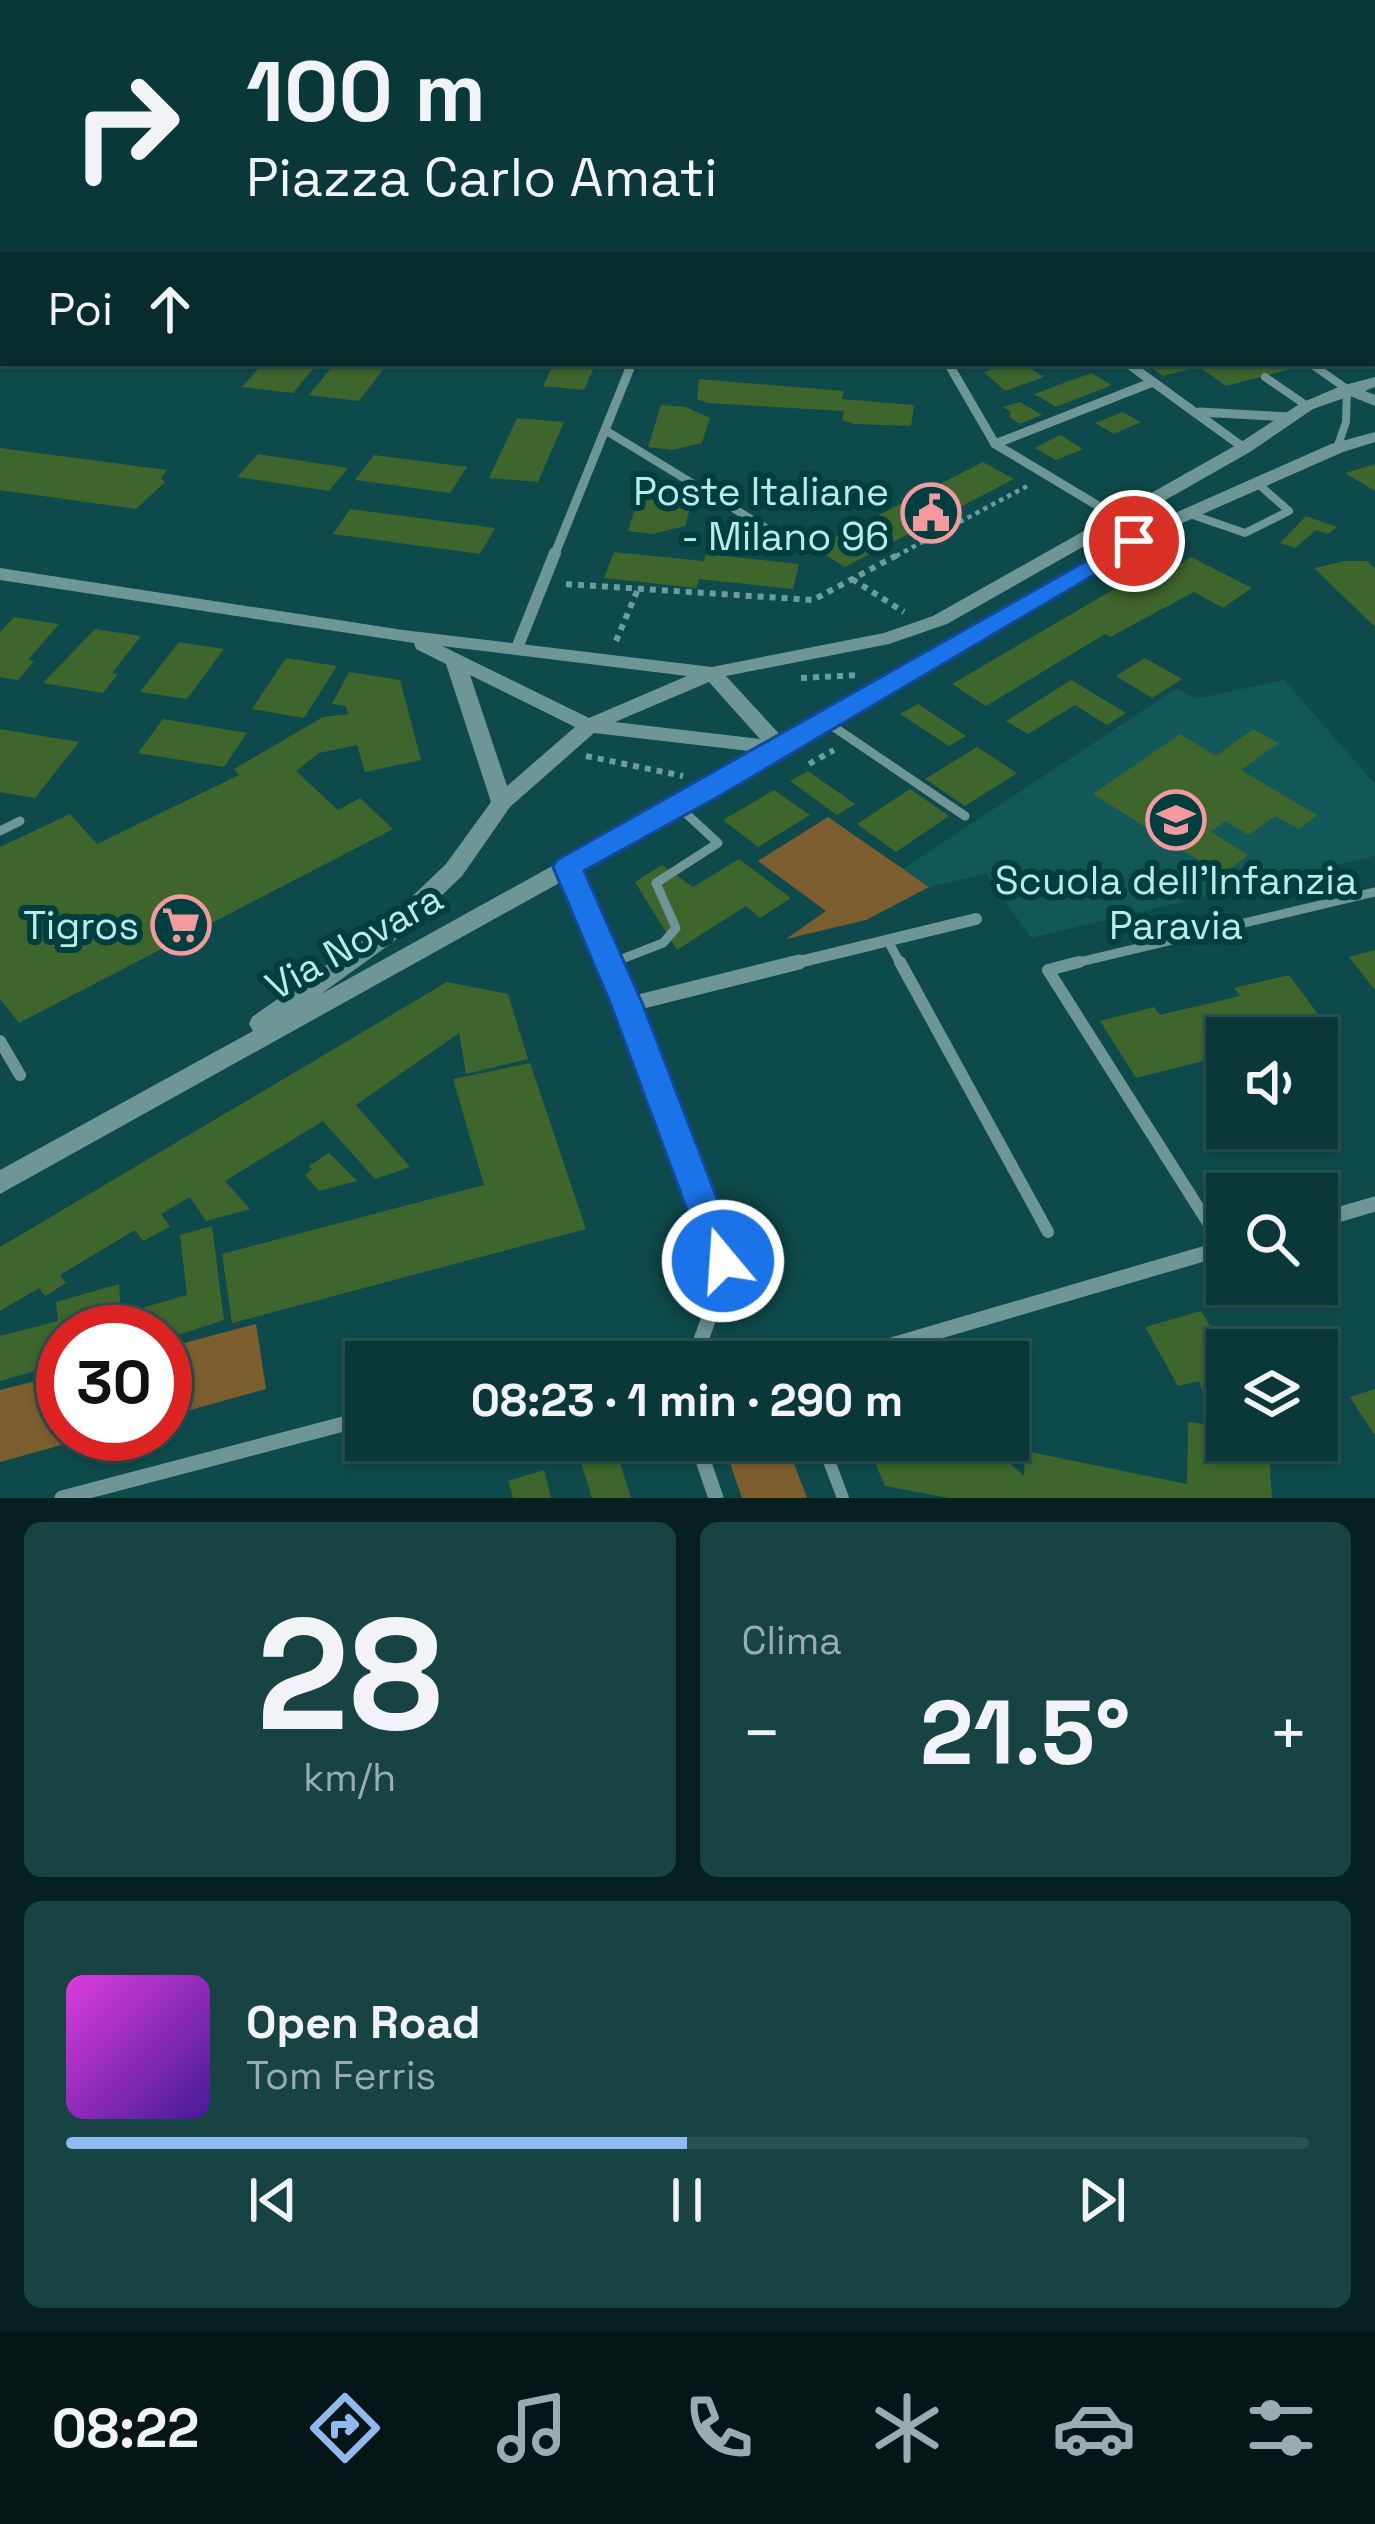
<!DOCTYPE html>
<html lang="it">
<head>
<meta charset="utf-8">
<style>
	body { margin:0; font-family:"Space Grotesk",sans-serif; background:#184343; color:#f1f3f6; height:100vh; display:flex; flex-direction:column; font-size:45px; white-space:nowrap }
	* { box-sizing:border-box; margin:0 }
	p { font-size:39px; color:#99acae }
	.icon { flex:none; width:66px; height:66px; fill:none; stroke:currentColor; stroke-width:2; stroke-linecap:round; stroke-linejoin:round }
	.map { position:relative; height:1498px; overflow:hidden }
	.details { display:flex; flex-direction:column; gap:24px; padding:24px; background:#061f1f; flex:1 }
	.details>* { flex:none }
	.banner { position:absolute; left:0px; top:0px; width:1377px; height:366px; box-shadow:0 3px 9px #0004,0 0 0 3px #2a5253; background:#0a3838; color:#f1f3f6; overflow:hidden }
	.tools { position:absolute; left:1206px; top:1017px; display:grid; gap:24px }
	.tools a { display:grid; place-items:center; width:132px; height:132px; border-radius:0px; background:#0a3838; box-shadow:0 3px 9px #0004,0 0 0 3px #2a5253; font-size:60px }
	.speed { position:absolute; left:36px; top:1305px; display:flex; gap:24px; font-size:60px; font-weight:700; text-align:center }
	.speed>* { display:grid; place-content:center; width:156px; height:156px; border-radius:50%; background:#0a3838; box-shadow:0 3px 9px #0004,0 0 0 3px #2a5253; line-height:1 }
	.speed .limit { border:18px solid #d22; background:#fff; color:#111 }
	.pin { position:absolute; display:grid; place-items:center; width:102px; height:102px; color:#fff; margin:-51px; border:6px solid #fff; border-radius:50%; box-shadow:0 3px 12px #0007 }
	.me { position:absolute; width:132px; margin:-66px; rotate:342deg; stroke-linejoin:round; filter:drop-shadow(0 0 9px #0008) }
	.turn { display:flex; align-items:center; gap:42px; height:252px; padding:0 48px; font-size:54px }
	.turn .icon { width:156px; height:156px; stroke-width:2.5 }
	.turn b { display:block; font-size:84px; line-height:102px }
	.then { display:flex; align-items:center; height:114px; padding:0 48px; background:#0003; gap:24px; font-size:45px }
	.big { font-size:90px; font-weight:700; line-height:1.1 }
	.details .tile { flex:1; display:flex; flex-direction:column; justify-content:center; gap:18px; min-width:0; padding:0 42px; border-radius:18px; background:#184343 }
	.details .dial { align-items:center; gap:0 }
	.dial b { font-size:156px; line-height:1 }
	.song { display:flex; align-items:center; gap:36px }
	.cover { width:144px; height:144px; border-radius:18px; background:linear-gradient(135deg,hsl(300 70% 55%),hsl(260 70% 35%)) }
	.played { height:12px; border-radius:6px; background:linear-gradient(90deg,#90b9f0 50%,#2a5253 50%) }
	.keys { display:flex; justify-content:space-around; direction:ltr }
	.heat { display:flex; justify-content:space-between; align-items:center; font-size:66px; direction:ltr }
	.details .tiles { flex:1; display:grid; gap:24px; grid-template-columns:1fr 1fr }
	.tile:last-child { grid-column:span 2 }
	.trip { position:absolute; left:345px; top:1341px; width:684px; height:120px; border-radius:0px; background:#0a3838; box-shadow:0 3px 9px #0004,0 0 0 3px #2a5253; font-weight:700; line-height:120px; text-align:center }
	.menu { display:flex; height:192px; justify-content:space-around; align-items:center; background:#041616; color:#99acae }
	.menu .icon { width:84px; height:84px }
	.menu .active { color:#90b9f0 }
	.menu b { font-size:54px; color:#f1f3f6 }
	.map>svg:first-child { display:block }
	.built { fill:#135859 }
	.green { fill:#7d5e2e }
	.building { fill:#3e652b }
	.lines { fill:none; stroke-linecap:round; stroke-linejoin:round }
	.path-far2 { stroke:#689e9e; stroke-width:3; stroke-dasharray:3 3; stroke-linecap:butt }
	.path-far1 { stroke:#689e9e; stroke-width:4.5; stroke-dasharray:4.5 4.5; stroke-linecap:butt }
	.path { stroke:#689e9e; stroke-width:6; stroke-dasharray:6 6; stroke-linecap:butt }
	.service-far2 { stroke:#6e9696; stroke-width:8 }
	.service-far1 { stroke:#6e9696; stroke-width:9 }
	.service { stroke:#6e9696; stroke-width:12 }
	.minor-far3 { stroke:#6e9696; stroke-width:8 }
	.minor-far2 { stroke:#6e9696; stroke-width:9 }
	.minor-far1 { stroke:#6e9696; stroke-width:12 }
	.minor { stroke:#6e9696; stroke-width:15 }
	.tertiary { fill:#6e9696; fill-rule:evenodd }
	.route { fill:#1a73e8; stroke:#114b97; stroke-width:3 }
	.labels { text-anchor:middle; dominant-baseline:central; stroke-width:12; stroke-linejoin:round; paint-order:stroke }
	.poi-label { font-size:39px; fill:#bbeaea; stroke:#003f40; text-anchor:end }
	.street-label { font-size:39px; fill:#bbeaea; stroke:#003f40 }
</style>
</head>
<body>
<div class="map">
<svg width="1375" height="1498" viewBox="0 0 1375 1498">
	<rect width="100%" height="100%" fill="#0e4a4b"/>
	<polygon class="built" points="1284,680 1375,784 1375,856 1031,938 986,874 929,887 903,869 1177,688 1195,699"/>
	<g class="green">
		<polygon points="0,0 728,0 3,3 3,94"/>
		<polygon points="828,817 929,887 866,920 786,939 826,911 758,861"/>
		<polygon points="256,1324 266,1389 165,1417 165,1348"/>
		<polygon points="63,1374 63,1434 101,1434 0,1462 0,1390"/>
		<polygon points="722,1440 785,1440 807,1498 742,1498"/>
	</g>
	<g class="building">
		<polygon points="263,363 318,363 293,393 242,387"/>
		<polygon points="335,363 388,363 359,401 309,395"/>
		<polygon points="554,363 596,363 584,390 543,386"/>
		<polygon points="1010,363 1021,363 1044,377 1005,391 984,372"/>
		<polygon points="1145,363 1310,363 1310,364 1226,386 1199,367 1163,376"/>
		<polygon points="1091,373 1112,385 1056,407 1034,394"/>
		<polygon points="699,379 844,391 842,399 914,405 911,426 854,424 842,420 844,411 708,403 697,399"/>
		<polygon points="1020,402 1042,415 1020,424 1009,417 1011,412 1003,407"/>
		<polygon points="661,405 686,407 710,418 702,443 672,450 648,447"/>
		<polygon points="1122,412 1141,422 1114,434 1095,423"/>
		<polygon points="517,418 564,422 538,482 489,478"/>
		<polygon points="1060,435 1083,449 1056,460 1035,448"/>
		<polygon points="0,448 167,470 161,478 165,482 136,509 0,490"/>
		<polygon points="258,454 348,468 329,491 237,477"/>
		<polygon points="374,455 467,467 450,493 355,480"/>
		<polygon points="983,462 1014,479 845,567 814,548"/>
		<polygon points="1375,464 1375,491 1345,473"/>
		<polygon points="643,483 669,486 685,490 684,497 693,498 685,526 653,534 628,531"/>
		<polygon points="350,509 495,528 480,554 333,534"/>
		<polygon points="1306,516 1337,527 1328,534 1316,530 1295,548 1280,543"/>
		<polygon points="614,552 704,561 706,554 799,564 793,589 699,579 696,588 604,578"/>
		<polygon points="1191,557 1252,588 1223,608 1194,592 1110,637 1105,634 986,706 952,684 1121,585 1135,593"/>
		<polygon points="1345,561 1367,561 1375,568 1375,627 1314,568"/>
		<polygon points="14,617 59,624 28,660 34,661 18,680 0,677 0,632"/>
		<polygon points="95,629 141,636 112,673 118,674 103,693 43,683"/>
		<polygon points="179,642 224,649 187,699 140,692"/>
		<polygon points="286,658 337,666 304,718 252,709"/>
		<polygon points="1145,658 1182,679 1152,698 1116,676"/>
		<polygon points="349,672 400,680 421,760 365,772 357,745 319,753 296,771 338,810 360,798 393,829 19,1023 0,999 0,847 70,814 97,844 239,775 234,769 323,717 348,714 346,706 332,704"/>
		<polygon points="1071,680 1126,713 1107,725 1075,705 1028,734 1006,721"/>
		<polygon points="918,704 966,736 949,746 900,714"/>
		<polygon points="163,719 247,733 224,767 138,753"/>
		<polygon points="0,729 79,742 35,798 0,792"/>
		<polygon points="1253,729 1279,743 1241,770 1317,815 1299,829 1275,816 1249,835 1225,821 1211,832 1248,855 1222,875 1093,794 1180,734 1216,756"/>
		<polygon points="977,747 1017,773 965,806 925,779"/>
		<polygon points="808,771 855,804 837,815 790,781"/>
		<polygon points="910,789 949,816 896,852 857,824"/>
		<polygon points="774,790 810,815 758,847 723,820"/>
		<polygon points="739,859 791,898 760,918 746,906 677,950 635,882 662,865 693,887"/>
		<polygon points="1375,950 1375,990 1349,957"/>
		<polygon points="1289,975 1329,1029 1294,1038 1227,1038 1227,1055 1136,1078 1100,1021 1154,1007 1160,1015 1240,996 1234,988"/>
		<polygon points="447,982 508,994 528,1059 466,1074 459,1033 356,1105 410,1167 375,1179 323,1121 225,1181 250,1209 206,1221 190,1197 161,1214 170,1227 143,1241 135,1230 60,1275 66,1283 45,1296 39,1288 0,1311 0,1247"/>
		<polygon points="530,1063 586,1229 232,1323 222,1254 484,1185 453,1079"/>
		<polygon points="329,1153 357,1181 319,1191 305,1175 312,1169 309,1166"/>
		<polygon points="212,1226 224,1320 165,1339 165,1332 63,1332 63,1363 0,1381 0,1336 58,1321 56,1302 119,1284 121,1314 187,1295 180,1235"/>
		<polygon points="1201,1311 1227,1355 1227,1440 1268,1440 1272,1498 949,1498 885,1486 865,1440 952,1440 961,1459 990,1452 1003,1457 1024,1476 1025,1451 1187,1484 1188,1422 1214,1425 1199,1381 1178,1386 1145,1327"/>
		<polygon points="1375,1389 1375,1436 1350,1397"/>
		<polygon points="595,1440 613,1440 631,1498 592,1498 576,1446"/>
		<polygon points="544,1470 551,1498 513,1498 508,1481"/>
	</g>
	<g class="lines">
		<g class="path-far2">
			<polyline points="649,0 654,3"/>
			<polyline points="770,3 774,0"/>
		</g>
		<polyline class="path-far1" points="896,556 1031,484"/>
		<g class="path">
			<polyline points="852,579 904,612"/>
			<polyline points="566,584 813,600 901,553"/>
			<polyline points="616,641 638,589"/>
			<polyline points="801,678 860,675"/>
			<polyline points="586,756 683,776"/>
			<polyline points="809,764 834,750"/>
		</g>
		<g class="service-far2">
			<polyline points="1311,364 1347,389 1346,422 1337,448"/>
			<polyline points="1265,377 1307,406"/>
			<polyline points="605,430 805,552"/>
			<polyline points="1187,513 1245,533 1289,511 1256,482"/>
		</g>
		<g class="service-far1">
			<polyline points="825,721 965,816"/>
			<polyline points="0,831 20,821"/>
			<polyline points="888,941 901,965"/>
			<polyline points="609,964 663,943 676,928 656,883 718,843 679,807"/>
			<polyline points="1067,965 1375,892"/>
		</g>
		<g class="service">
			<polyline points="900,962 1048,1232"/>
			<polyline points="1079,962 1048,970 1224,1248"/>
			<polyline points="0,1041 20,1075"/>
			<polyline points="821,1440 843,1498"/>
		</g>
		<g class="minor-far3">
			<polyline points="1183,0 1193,3"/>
			<polyline points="1154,3 1165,0"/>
		</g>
		<g class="minor-far2">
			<polyline points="948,363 995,444 1120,519"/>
			<polyline points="1127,363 1244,448"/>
			<polyline points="1199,412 1290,417"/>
			<polyline points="995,444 1153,382"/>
			<polyline points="554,556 632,363"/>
		</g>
		<g class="minor-far1">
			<polyline points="517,648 555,553"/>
			<polyline points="567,867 607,965"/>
			<polyline points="787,965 976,919"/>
		</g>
		<g class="minor">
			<polyline points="606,962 718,1240 723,1279 693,1362"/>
			<polyline points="627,1005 799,962"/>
			<polyline points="1317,1221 1375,1204"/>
			<polyline points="595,1362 648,1349 714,1362"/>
			<polyline points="834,1362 1227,1247"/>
			<polyline points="696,1440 716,1498"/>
			<polyline points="62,1498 366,1418"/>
		</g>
		<path class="tertiary" d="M1375 377V387L1365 391 1375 395V406L1350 396 1313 409 1250 452 947 624 889 644 726 676 783 738 1157 521 1331 444 1375 432V442L1343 452 1169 529 721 793 0 1194V1170L253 1031 249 1024 252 1017 377 930 446 864 491 802 446 664 416 649 414 643 0 580V568L403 630 712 667 884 633 933 616 1238 444 1301 403 1341 386ZM442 646 687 676 589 718ZM470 675 575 727 507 786ZM709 682 760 739 615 722ZM594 733 758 752 321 994 393 942 462 876 510 807Z"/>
	</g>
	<polygon class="route" points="1134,534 1143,536 1143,546 723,794 584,871 643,1005 741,1261 736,1272 723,1276 710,1272 611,1005 553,867 557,860"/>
	<defs>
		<symbol id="civic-ring" viewBox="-11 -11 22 22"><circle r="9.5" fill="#003f40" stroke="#f49a9f" stroke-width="1.5"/><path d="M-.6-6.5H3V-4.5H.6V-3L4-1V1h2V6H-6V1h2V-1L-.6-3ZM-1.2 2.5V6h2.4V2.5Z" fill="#f49a9f"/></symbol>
		<symbol id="school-ring" viewBox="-11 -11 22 22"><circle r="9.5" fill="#003f40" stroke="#f49a9f" stroke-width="1.5"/><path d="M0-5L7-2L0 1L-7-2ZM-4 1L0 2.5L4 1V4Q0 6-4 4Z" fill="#f49a9f"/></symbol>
		<symbol id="supermarket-ring" viewBox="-11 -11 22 22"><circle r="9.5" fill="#003f40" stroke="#f49a9f" stroke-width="1.5"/><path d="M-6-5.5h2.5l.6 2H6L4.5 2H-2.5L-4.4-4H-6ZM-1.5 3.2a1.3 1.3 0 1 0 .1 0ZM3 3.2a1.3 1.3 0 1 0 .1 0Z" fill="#f49a9f"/></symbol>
	</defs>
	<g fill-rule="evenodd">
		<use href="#civic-ring" x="898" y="480" width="66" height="66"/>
		<use href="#school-ring" x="1143" y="787" width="66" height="66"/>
		<use href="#supermarket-ring" x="148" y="892" width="66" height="66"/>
	</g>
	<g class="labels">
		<g class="poi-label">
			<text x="889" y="491">Poste Italiane<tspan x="889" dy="45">- Milano 96</tspan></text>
			<text x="1176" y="880" text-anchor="middle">Scuola dell'Infanzia<tspan x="1176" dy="45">Paravia</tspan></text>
			<text x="139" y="925">Tigros</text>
		</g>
		<g class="street-label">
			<text transform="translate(354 942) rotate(-29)">Via Novara</text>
		</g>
	</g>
</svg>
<div class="tools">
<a><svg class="icon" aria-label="sound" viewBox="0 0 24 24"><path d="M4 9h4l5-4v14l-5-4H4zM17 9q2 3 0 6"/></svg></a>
<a><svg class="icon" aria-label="search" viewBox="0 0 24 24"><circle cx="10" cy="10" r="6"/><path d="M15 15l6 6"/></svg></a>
<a><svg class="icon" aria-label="layers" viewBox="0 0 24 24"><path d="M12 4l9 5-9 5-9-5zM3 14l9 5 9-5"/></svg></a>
</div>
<div class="speed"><div class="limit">30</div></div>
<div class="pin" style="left:1134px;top:541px;background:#d93025"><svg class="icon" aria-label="arrive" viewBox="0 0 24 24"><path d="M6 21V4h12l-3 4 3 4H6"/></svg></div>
<svg class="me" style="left:723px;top:1261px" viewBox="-20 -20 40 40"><circle r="17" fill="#1a73e8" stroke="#fff" stroke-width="3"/><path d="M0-11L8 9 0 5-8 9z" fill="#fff"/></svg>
<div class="trip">08:23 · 1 min · 290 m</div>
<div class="banner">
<div class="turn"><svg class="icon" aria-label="right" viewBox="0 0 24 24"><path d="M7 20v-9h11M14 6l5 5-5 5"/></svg><div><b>100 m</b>Piazza Carlo Amati</div></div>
<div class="then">Poi<svg class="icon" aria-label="ahead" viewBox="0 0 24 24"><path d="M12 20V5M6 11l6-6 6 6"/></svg></div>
</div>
</div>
<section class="details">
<div class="tiles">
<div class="tile dial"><b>28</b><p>km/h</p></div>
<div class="tile"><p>Clima</p>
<div class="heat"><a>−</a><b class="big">21.5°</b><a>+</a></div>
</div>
<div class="tile">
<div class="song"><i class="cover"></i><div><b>Open Road</b><p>Tom Ferris</p></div></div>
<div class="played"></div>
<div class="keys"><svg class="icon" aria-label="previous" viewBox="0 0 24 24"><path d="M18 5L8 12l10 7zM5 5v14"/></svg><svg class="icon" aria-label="pause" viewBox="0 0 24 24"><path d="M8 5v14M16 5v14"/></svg><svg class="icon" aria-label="next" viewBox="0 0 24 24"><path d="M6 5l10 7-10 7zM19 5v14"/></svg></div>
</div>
</div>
</section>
<nav class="menu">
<b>08:22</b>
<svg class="icon active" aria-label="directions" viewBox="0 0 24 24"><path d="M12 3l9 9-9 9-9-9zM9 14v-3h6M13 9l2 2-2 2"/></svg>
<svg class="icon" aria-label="music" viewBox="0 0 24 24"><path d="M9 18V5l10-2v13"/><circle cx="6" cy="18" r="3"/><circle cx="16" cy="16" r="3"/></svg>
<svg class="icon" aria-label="phone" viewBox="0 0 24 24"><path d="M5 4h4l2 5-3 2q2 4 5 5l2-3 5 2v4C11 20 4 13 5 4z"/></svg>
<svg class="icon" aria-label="climate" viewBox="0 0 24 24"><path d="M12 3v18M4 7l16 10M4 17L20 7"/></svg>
<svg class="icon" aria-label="car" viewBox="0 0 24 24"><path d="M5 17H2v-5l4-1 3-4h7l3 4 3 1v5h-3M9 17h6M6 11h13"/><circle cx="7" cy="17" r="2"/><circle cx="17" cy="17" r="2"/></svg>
<svg class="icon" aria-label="filters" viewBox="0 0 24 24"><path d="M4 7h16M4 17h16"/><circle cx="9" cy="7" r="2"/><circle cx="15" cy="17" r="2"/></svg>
</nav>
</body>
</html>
